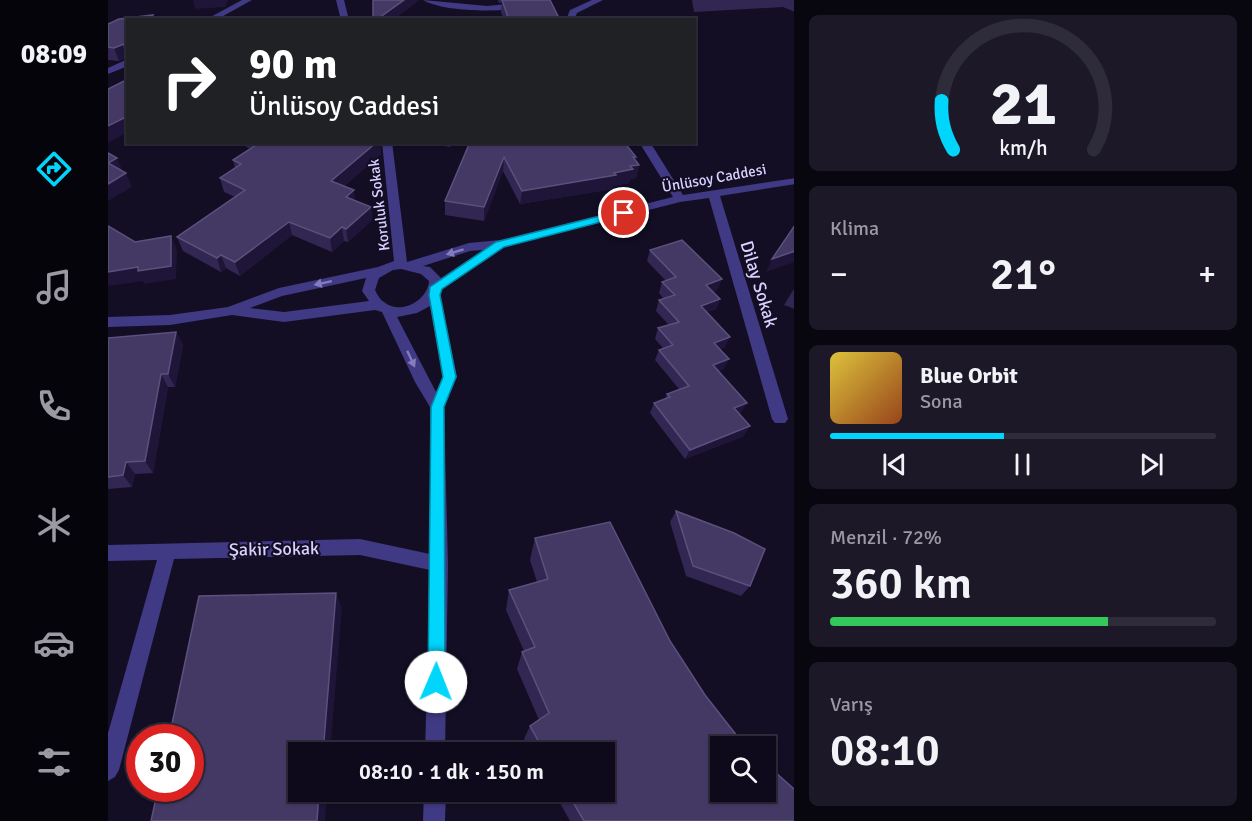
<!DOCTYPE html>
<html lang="tr">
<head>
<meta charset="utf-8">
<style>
	body { margin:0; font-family:Signika,sans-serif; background:#1c1828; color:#f1f3f6; height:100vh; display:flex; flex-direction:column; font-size:22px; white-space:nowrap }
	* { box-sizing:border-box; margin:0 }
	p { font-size:20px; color:#9b9aa3 }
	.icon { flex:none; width:33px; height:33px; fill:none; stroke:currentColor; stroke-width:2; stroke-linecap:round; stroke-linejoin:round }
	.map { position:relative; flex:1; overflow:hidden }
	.side { display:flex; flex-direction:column; gap:15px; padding:15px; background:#08060f; width:458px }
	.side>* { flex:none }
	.banner { position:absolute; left:18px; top:18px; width:570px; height:126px; border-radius:0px; box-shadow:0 2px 4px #0004,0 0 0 2px #2e2b3a; background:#202124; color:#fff; overflow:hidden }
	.buttons { position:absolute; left:602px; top:736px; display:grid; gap:12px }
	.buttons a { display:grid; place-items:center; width:66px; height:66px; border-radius:0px; background:#0e0a1b; box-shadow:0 2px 4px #0004,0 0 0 2px #2e2b3a; font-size:30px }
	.speed { position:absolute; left:18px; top:724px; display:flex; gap:12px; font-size:30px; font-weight:700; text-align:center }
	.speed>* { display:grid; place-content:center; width:78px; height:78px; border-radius:50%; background:#0e0a1b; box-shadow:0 2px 4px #0004,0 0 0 2px #2e2b3a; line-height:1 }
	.speed .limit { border:9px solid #d22; background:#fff; color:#111 }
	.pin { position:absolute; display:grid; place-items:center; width:51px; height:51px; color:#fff; margin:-26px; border:3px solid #fff; border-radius:50%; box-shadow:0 2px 6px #0007 }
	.me { position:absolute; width:66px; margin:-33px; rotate:1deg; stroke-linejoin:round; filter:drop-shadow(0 0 4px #0008) }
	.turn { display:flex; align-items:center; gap:21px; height:126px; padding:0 24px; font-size:27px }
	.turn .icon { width:78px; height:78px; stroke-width:2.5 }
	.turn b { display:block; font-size:42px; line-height:51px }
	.big { font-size:45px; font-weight:600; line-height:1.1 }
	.side .widget { flex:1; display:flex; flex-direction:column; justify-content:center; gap:9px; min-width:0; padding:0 21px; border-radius:9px; background:#1c1828 }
	.side .dial { align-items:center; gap:0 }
	.dial svg { height:156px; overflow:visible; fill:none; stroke:#2e2b3a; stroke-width:7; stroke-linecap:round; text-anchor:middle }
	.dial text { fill:#f1f3f6; stroke:none }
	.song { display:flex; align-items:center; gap:18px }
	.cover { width:72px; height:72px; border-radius:9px; background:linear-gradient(135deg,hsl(50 70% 55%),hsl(20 70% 35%)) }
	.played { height:6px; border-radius:3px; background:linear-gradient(90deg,#00d5fc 45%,#2e2b3a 45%) }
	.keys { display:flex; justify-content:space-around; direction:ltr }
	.heat { display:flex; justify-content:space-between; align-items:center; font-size:33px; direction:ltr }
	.charge { height:9px; border-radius:4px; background:linear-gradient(90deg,#34c759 72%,#2e2b3a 0) }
	.trip { position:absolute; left:180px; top:742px; width:327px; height:60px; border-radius:0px; background:#0e0a1b; box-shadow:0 2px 4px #0004,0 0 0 2px #2e2b3a; font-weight:600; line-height:60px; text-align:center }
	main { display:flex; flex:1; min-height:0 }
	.tabs { display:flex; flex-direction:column; width:108px; justify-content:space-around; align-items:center; background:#06040b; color:#9b9aa3 }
	.tabs .icon { width:42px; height:42px }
	.tabs .selected { color:#00d5fc }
	.tabs b { font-size:27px; color:#f1f3f6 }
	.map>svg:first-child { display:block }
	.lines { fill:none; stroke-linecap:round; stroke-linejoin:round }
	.minor { fill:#403983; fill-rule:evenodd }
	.wall { fill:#322752 }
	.shaded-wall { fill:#1e1538 }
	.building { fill:#443965; stroke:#5b517d; stroke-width:1.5 }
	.oneway { fill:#857dbb }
	.route { fill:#00d5fc; stroke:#008aa4; stroke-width:1.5 }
	.labels { text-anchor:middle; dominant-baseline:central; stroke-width:4.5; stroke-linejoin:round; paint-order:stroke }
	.far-street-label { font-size:15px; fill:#d9d1ff; stroke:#130e24 }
	.street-label { font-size:18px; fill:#d9d1ff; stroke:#130e24 }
</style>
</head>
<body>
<main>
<nav class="tabs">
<b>08:09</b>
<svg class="icon selected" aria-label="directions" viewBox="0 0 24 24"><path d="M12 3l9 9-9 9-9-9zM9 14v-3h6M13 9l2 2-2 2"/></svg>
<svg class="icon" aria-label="music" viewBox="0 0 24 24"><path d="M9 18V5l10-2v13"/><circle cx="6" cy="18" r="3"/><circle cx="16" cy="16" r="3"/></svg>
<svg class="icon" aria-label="phone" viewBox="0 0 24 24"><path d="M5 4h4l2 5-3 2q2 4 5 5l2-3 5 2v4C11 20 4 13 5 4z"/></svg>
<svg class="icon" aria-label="climate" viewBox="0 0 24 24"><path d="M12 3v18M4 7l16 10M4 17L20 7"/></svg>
<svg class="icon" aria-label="car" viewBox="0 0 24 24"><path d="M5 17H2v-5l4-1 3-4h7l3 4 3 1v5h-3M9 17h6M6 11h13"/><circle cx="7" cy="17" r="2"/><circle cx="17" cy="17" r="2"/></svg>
<svg class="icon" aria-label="filters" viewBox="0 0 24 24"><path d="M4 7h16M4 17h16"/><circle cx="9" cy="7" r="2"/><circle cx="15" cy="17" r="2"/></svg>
</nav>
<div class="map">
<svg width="687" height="821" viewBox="0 0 687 821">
	<rect width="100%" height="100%" fill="#130e24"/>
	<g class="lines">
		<g class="minor">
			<polygon points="134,0 144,0 108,20 97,20"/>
			<polygon points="228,0 236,0 241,20 233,20"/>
			<path d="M315 0 379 6 442 0C419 14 338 14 315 0Z"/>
			<polygon points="484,0 495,0 469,13 466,20 458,20 462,10"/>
			<polygon points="20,59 20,66 0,74 0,68"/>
			<path d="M274 142H284L299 262 361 243 392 240 565 197 531 142H542L575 195 687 178V184L612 196 680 419 677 423H667L664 419 601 198 572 202 396 247 334 289 332 293 349 377 336 407 340 564 337 753H317L322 570 252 555 66 559 11 770 7 777 0 781V733L49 560 0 561V545L252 539 322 554V407L307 382 274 312 267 310 176 322 124 315 62 325 0 327V317L62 315 120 307 171 288 270 267 286 261ZM375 250 333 278 322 267 315 266 362 251ZM293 269 313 274 321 281C320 300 293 316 276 302 272 300 269 294 267 290L271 278 285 270ZM258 278 254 291 261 301 176 312 142 308 174 296ZM322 306 335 377 328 392 289 317 309 313Z"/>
			<polygon points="316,792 338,792 337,821 315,821"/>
		</g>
	</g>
	<g class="wall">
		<polygon points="390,0 442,0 452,20 396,20 393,12 394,2 391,3"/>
		<polygon points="584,0 687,0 687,12 675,7 586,12"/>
		<polygon points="45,15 46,20 20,20 20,57 11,61 0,60 0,24 11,19"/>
		<polygon points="128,142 272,142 273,154 236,186 248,201 263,207 264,220 240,242 236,241 224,252 184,235 132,276 118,268 113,272 75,251 69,237 127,197 116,192 112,178 127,168 125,160 143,149"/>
		<polygon points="311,142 347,142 342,147"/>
		<polygon points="362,142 528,157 527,160 531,165 528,178 522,179 521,183 505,186 505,189 412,204 395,171 376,221 337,215 337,201"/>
		<polygon points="542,250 614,279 609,290 605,292 612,299 608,309 599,312 617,347 612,349 616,369 610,371 633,413 631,413 636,436 577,459 542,413 546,403 557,399 559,394 571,389 547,360 551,350 555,348 547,339 550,328 561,325 548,311 551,300 556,299 551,293 554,282 558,281 539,261"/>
		<polygon points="687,287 687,309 676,305"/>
		<polygon points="68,332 75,345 67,387 60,387 45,473 27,474 24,487 0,489 0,338"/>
		<polygon points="568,511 642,586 633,596 578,576 562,522"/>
		<polygon points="427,538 562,641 597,695 687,821 462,821 446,792 496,792 496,753 424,753 416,739 422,726 431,720 409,669 414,652 416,651 398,610 401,590 429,582 422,560"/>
	</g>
	<g class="shaded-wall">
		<polygon points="85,0 120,0 117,7 87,9"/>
		<polygon points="296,0 312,0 285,20 268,20"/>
		<polygon points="16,44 20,54 20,57 11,61 6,48"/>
		<polygon points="20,116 20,132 0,143 0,126"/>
		<polygon points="269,142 272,142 273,154 225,195 223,181"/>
		<polygon points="396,157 395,171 376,221 376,207"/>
		<polygon points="525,157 528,157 526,166 531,165 528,178 522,179 521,183 505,186 505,189 412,204 414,191 506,173"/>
		<polygon points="9,158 15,172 0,163"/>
		<polygon points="18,173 24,187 0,201 0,184"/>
		<polygon points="246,190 248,204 238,197"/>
		<polygon points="263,207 264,220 240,242 238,229"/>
		<polygon points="181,222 184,235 132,276 127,262"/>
		<polygon points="234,227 236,241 224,252 222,238"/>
		<polygon points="63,236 69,250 68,279 36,284 35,281 0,286 0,272"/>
		<polygon points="687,251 687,262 658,272 664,259"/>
		<polygon points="113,255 118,268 113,272 109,258"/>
		<polygon points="614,279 609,290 594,296 598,285"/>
		<polygon points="612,299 608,309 588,316 593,306"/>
		<polygon points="68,332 75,345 67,387 60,374"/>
		<polygon points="622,337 617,347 602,353 606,343"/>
		<polygon points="621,359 616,369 600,375 605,365"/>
		<polygon points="53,374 60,387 45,473 37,461"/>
		<polygon points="639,403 633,413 620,418 626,408"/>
		<polygon points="642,426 636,436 577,459 582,450"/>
		<polygon points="18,462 27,474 24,487 15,475"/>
		<polygon points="228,593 234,608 222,753 215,753"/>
		<polygon points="211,792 219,792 217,821 209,821"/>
	</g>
	<g class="building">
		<polygon points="265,0 296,0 268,20 265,20"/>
		<polygon points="394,0 442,0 452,20 401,20"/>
		<polygon points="45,15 42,20 20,20 20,49 17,49 16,44 6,48 0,47 0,24 11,19"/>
		<polygon points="20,79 20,116 0,126 0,89"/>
		<polygon points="153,142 269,142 223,181 246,190 238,197 263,207 238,229 234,227 222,238 181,222 127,262 113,255 109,258 69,237 137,190 112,178 133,164 125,160"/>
		<polygon points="362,142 516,142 528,157 525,157 531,165 522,166 525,169 506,173 508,175 414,191 396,157 376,207 337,201"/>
		<polygon points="0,153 9,158 0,163 18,173 0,184"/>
		<polygon points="687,225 687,251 664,259"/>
		<polygon points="0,226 27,242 63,236 63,266 30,271 30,267 0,272"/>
		<polygon points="574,240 614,279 598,285 612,299 593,306 622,337 606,343 621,359 605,365 639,403 626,408 642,426 582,450 546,403 562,397 559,394 581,386 551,350 565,345 550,328 571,322 551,300 567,295 554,282 568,277 542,250"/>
		<polygon points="68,332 60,374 53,374 37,461 18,462 15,475 0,477 0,338"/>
		<polygon points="568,511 626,533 657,549 642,586 585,566"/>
		<polygon points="502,522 562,641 597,695 633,741 639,747 612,747 612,792 657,792 657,763 687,790 687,821 476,821 459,792 496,792 496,753 437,753 422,726 441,713 414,652 427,647 401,590 440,579 427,538"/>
		<polygon points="228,593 215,753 190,753 190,792 211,792 209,821 43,821 50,789 82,789 82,738 61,738 91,596"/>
	</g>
	<defs><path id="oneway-solid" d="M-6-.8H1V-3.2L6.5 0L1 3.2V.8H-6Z" transform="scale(1.5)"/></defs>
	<g class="oneway">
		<use href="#oneway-solid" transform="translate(347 252) rotate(163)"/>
		<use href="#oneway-solid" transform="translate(215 283) rotate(168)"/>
		<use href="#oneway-solid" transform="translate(303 359) rotate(65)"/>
	</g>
	<polygon class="route" points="516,210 520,211 520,215 396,247 334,289 332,295 348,377 336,407 337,682 335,689 328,691 322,689 320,682 323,407 335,377 321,295 322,287 388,242"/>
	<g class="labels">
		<g class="far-street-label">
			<text transform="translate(606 178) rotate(-10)">Ünlüsoy Caddesi</text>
			<text transform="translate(271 205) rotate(-97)">Koruluk Sokak</text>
		</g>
		<g class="street-label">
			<text transform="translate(651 284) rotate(73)">Dilay Sokak</text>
			<text transform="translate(166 549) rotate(-1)">Şakir Sokak</text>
		</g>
	</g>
</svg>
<div class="buttons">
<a><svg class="icon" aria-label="search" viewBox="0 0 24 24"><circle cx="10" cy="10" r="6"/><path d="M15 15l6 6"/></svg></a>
</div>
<div class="speed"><div class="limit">30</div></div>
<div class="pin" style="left:516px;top:213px;background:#d93025"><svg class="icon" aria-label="arrive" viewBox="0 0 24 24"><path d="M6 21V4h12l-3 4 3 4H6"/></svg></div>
<svg class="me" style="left:328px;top:682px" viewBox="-20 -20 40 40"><circle r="19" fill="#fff"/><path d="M0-13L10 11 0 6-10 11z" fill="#00d5fc"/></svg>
<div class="trip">08:10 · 1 dk · 150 m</div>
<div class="banner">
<div class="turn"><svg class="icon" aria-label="right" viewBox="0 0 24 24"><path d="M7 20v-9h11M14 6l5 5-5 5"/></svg><div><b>90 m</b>Ünlüsoy Caddesi</div></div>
</div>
</div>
<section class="side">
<div class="widget dial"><svg viewBox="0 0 100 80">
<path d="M14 69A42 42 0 1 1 86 69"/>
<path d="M14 69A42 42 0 0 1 8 44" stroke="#00d5fc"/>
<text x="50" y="56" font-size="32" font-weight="700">21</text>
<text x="50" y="72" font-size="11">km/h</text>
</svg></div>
<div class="widget"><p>Klima</p>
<div class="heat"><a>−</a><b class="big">21°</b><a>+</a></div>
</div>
<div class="widget">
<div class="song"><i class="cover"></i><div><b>Blue Orbit</b><p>Sona</p></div></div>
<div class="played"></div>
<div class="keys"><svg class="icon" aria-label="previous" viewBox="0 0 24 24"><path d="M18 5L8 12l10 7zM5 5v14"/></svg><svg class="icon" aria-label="pause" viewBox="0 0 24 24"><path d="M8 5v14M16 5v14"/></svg><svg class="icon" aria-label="next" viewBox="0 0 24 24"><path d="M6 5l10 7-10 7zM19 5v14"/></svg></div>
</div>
<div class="widget"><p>Menzil · 72%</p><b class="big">360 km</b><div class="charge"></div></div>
<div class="widget"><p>Varış</p><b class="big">08:10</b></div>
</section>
</main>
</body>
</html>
